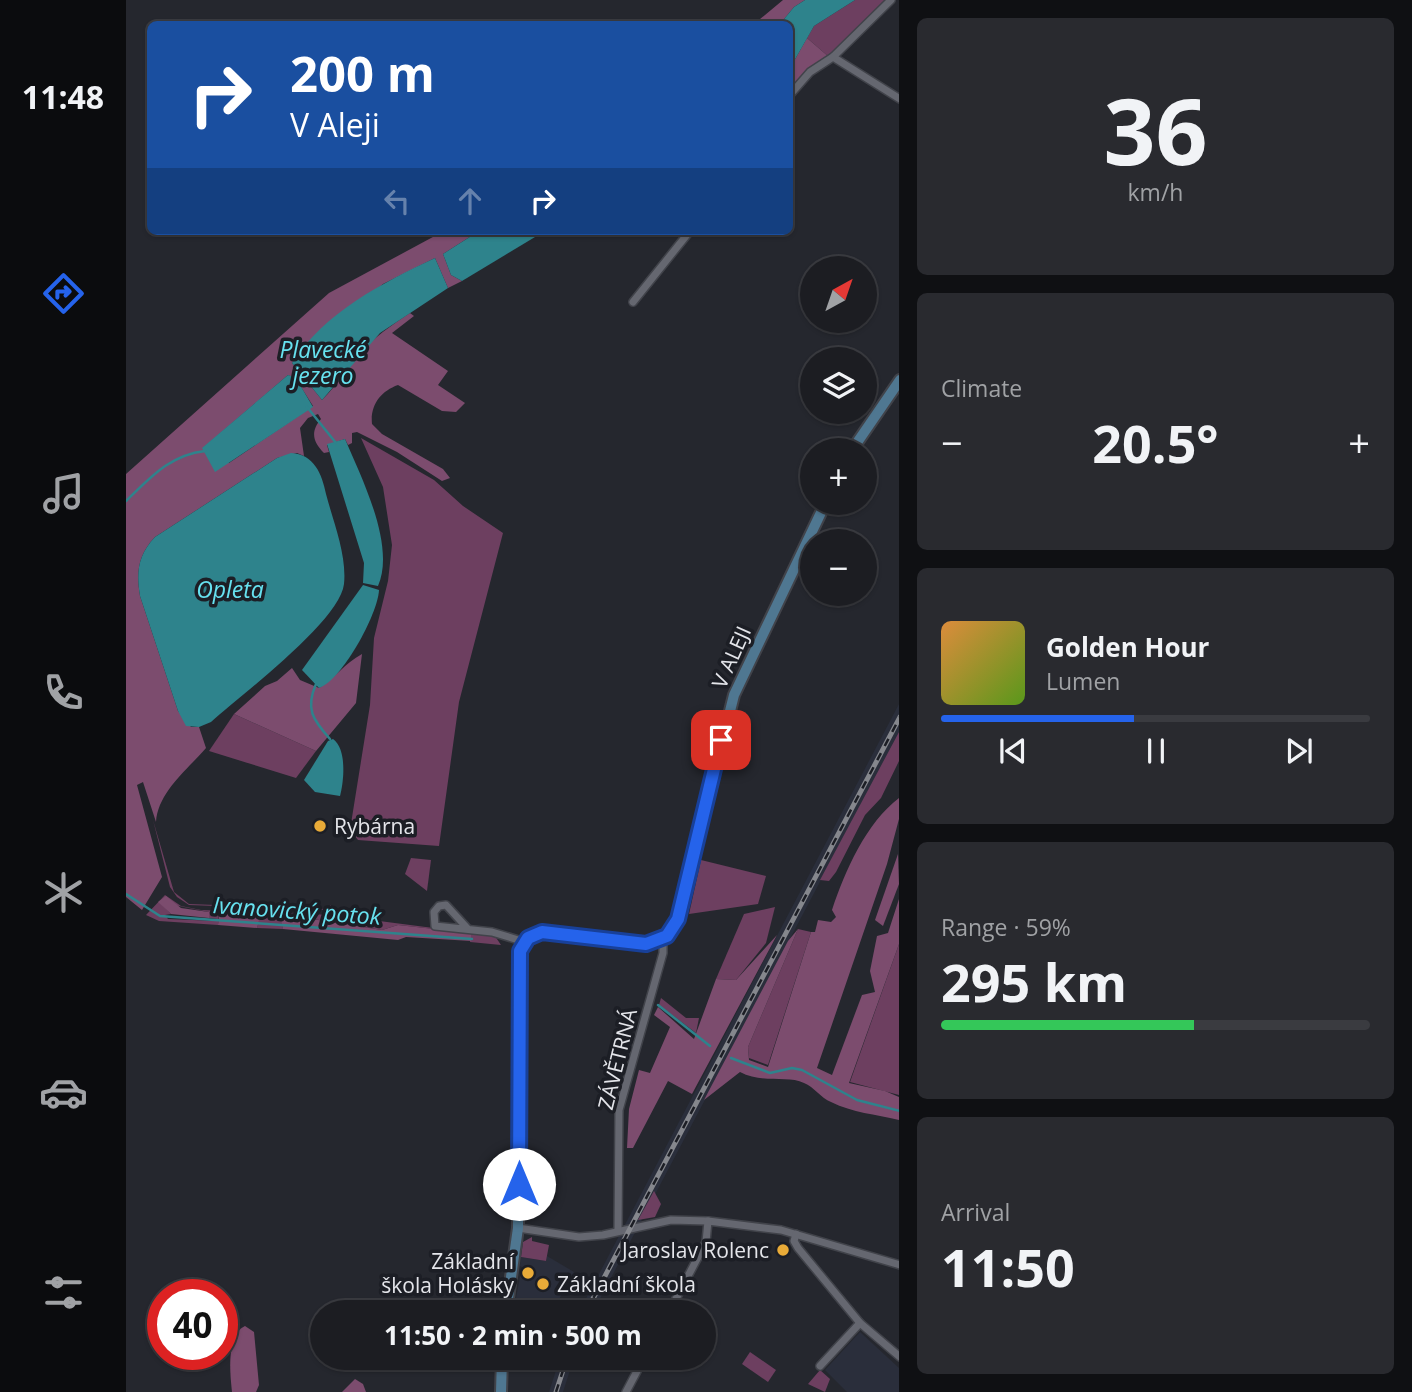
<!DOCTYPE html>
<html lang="en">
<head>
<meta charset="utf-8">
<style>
	body { margin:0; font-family:"Open Sans",sans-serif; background:#292a2f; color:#f1f3f6; height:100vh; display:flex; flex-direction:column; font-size:26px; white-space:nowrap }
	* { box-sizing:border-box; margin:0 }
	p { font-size:23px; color:#a0a2a5 }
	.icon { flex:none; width:38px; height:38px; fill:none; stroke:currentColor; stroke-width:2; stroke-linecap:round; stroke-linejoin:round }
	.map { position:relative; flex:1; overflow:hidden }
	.details { display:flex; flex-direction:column; gap:18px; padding:18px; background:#0f1013; width:513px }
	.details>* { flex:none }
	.top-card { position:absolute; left:21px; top:21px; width:646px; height:214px; border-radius:10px; box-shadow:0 2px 5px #0004,0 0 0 2px #3a3b40; background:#1a4fa0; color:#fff; overflow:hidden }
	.needle { width:46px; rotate:40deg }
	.fabs { position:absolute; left:674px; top:256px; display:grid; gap:14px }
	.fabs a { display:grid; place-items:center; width:77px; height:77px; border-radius:50%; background:#1c1d22; box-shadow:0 2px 5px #0004,0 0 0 2px #3a3b40; font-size:35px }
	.speed { position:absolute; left:21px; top:1279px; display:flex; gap:14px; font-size:35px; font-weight:700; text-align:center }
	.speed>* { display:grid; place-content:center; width:91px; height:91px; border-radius:50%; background:#1c1d22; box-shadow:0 2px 5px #0004,0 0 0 2px #3a3b40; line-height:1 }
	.speed .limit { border:10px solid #d22; background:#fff; color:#111 }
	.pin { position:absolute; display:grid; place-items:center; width:60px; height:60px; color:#fff; margin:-30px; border-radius:14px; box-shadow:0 4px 10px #0006 }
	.me { position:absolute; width:77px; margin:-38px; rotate:0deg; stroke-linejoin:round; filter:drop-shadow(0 0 5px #0008) }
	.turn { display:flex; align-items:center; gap:24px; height:147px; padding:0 28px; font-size:32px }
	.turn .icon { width:91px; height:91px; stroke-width:2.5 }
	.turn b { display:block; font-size:49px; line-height:60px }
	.lanes { display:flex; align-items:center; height:66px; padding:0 28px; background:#0003; justify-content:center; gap:35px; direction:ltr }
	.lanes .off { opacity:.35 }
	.big { font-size:52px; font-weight:700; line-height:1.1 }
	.details .card { flex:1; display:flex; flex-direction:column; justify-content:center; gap:10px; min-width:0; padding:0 24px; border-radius:10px; background:#292a2f }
	.details .dial { align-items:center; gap:0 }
	.dial b { font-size:91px; line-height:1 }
	.song { display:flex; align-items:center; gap:21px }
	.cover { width:84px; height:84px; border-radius:10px; background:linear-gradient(135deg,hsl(30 70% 55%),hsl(90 70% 35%)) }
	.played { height:7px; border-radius:4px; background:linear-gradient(90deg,#2563eb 45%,#3a3b40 45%) }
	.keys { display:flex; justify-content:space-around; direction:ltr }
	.heat { display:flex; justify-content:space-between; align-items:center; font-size:38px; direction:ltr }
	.charge { height:10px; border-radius:5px; background:linear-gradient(90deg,#34c759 59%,#3a3b40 0) }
	.trip { position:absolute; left:184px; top:1300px; width:406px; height:70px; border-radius:35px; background:#1c1d22; box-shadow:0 2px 5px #0004,0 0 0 2px #3a3b40; font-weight:700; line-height:70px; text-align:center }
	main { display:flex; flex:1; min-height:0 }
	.tabs { display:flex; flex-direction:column; width:126px; justify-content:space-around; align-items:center; background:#0b0c0e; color:#a0a2a5 }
	.tabs .icon { width:49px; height:49px }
	.tabs .on { color:#2563eb }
	.tabs b { font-size:32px; color:#f1f3f6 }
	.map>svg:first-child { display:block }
	.built { fill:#2a2e3b }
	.green { fill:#6d3f60 }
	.forest { fill:#7c4c6e; fill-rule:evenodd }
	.water { fill:#2e838c }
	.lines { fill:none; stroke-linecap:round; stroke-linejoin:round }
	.stream { stroke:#2e838c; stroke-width:2.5 }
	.street-casing { stroke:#41434a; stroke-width:10 }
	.secondary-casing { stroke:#41434a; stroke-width:14 }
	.street { stroke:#656770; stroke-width:7 }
	.secondary { stroke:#4f7791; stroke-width:10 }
	.rail-casing { stroke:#85878d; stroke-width:5 }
	.rail { stroke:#1c1e25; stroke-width:2.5; stroke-dasharray:8; stroke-linecap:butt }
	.route-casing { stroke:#184099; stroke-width:18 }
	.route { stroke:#2563eb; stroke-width:12 }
	.poi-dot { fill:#e9ab38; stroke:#1c1e25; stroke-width:2.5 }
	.labels { text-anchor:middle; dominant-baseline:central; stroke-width:7; stroke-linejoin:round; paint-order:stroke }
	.street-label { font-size:21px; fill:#e4e5ea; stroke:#1c1e25 }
	.poi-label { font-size:21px; fill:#e4e5ea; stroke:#1c1e25; text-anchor:start }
	.water-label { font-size:23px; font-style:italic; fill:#67e2f0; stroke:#1c1e25 }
</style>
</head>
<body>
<main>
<nav class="tabs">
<b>11:48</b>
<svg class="icon on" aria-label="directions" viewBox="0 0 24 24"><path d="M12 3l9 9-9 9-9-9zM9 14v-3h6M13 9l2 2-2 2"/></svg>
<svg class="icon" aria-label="music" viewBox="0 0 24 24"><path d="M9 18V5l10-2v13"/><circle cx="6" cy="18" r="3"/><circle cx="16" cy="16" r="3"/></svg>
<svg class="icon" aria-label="phone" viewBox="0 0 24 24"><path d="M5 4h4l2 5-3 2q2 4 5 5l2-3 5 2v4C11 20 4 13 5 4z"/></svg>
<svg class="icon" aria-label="climate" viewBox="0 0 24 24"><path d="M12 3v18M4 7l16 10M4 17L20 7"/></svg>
<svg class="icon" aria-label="car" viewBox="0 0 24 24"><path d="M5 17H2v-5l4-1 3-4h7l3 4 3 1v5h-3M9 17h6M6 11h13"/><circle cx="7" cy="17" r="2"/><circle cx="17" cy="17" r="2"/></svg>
<svg class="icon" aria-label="filters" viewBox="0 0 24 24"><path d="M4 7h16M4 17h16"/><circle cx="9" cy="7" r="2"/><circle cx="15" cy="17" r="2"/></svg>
</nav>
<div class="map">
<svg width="774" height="1392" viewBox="0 0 774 1392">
	<rect width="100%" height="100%" fill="#25272e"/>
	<g class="built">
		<polygon points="773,704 773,732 467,1312 453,1312"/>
		<polygon points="421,1256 448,1272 426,1312 388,1312 388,1307 394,1305 389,1303 396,1267 394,1266 395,1257 420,1261"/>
		<polygon points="734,1332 773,1368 773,1392 721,1392 699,1370"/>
		<polygon points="434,1358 448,1358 437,1392 423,1392"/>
	</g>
	<g class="green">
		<polygon points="729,0 762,0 703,57 681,38 688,26"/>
		<polygon points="235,438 308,480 337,506 377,533 333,702 313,846 232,840 224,830 244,705 248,638 262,581 266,545 257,487"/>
		<polygon points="108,714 190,751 170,778 83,751"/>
		<polygon points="773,732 773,761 755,798 739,815 710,872 703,881 694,880"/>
		<polygon points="27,820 48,892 63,904 200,909 205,905 205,908 203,910 63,905 51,897 44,887"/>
		<polygon points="285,858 305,860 301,891 279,874"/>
		<polygon points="575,860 640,876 632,904 563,914"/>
		<polygon points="39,895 55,906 75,910 207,915 369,936 375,945 344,942 345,933 272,925 256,930 155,914 157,929 131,928 134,913 93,913 92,919 83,918 83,912 33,902 45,914 39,915 42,919 92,921 92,925 33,921 20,915"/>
		<polygon points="649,907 640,943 610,980 590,979 618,914"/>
		<polygon points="672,929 685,932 642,1065 623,1058 622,1047"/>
		<polygon points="773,944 773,1095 724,1082"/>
		<polygon points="535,998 560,1018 573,1018 570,1033 533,1005"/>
		<polygon points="528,1191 535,1204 529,1217 512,1220"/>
		<polygon points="406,1237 406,1241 423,1245 420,1261 395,1257 397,1242"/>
		<polygon points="624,1352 650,1370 642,1382 616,1364"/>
		<polygon points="694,1370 704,1379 699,1392 682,1384"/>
	</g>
	<g class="forest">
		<polygon points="657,0 679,0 668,7 654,24 628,24"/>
		<polygon points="681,38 703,57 663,92 663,70"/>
		<path d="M318 231H353L317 254 325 275 336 281 322 288 309 258 257 284 166 363 196 400C210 386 220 371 232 356 246 338 266 325 284 313L288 316 266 333 322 371 312 385 339 403 330 412 316 411 272 385C255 391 244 405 246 424L256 434 317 469 324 478 316 481 271 452 231 432 226 433V443L222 445 219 439 201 445 203 452 198 453C187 442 184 432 195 419L192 414 182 418 174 428 178 456 171 453 151 458 29 537C12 555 10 572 14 596L52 711 65 727H73L80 748C61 770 32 792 30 822L17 782 11 785 36 877 16 910 0 897V474L203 293ZM162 375 170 379 187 406 103 463 77 448Z"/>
		<path d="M236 654 230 703 190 751 108 714 139 686 151 681 166 668 174 680 193 688C209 678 219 663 236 654Z"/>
		<path d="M773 798V819L761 864 691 1068 706 1075 736 995 749 992 744 971 751 936 762 933 773 899V944L723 1083 759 1091 773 1097V1120C749 1114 727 1113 705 1102 695 1098 688 1087 678 1083 661 1075 636 1084 614 1072L578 1100 662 941 672 929 622 1047 623 1060 642 1067 685 932H689L692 920 705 922 710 917 706 910C719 871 740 823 773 798Z"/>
		<polygon points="772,854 773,884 757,926 749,920"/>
		<polygon points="40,896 55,908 83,912 83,918 45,914 32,902"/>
		<polygon points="93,913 135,913 131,928 92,925"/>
		<polygon points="154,914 256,930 272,925 345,933 345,941 280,937 272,940 157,929"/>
		<polygon points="651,935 566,1094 542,1081 507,1148 501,1148 503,1109 513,1070 524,1073 544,1027 528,1015 532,1007 568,1039 590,979 610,980"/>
		<path d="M119 1326 128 1332 133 1385 130 1392H106C104 1373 100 1335 119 1326Z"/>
		<polygon points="229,1379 237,1384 240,1392 216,1392"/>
	</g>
	<g class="water">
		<polygon points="679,0 729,0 688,26 663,70 663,24 654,24 668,7"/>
		<polygon points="353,231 419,231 336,281 325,275 317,254"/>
		<path d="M309 258 322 288 254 333 196 400 166 363C199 312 256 283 309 258Z"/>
		<polygon points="162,375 170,378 187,407 89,472 76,448"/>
		<path d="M219 439C235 477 270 545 252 586L237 583 238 563 201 444Z"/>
		<path d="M165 453C188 454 196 474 200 494 207 521 221 555 218 584 214 621 115 695 85 722L73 727 60 726 52 711 14 596C10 572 12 555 29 537L151 458Z"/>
		<path d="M237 585 253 590C252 614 216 680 193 688L176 670Z"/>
		<path d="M207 739C221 749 218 781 214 796L189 792 178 780 202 741Z"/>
	</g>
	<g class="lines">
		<g class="stream">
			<polyline points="181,407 210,443"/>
			<path d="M0 501C25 477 44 455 79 451"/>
			<path d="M190 684C179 709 187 720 204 739"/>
			<polyline points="0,894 34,916 346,939"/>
			<polyline points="532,1005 584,1046"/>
			<polyline points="605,1058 644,1073 666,1068 676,1070 731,1100 774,1111"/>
		</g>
		<defs>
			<g id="street">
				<polyline points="707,57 774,99"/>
				<polyline points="663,96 684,72 707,57 765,0"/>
				<polyline points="507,302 564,231"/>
				<polyline points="342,929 320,905 313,906 308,912 309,926 366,932 399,942"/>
				<polyline points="392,1228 453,1237 477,1235 545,1220 582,1221 655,1230 774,1265"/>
				<polyline points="492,1231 493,1110 537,953 537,939"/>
				<polyline points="670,1234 668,1241 672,1248 734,1323 774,1357"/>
				<polyline points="543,1312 580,1242 582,1221"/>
				<polyline points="694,1366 734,1323"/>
				<polyline points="500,1392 518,1358"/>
			</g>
			<g id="secondary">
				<polyline points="726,450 774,380"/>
				<path d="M380 1312 392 1228 394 951 402 938 416 932 520 944C538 940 549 930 554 912L608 695 700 502"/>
				<polyline points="375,1392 376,1358"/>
			</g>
		</defs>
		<use href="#street" class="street-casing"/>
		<use href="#secondary" class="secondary-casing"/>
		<use href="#street" class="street"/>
		<use href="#secondary" class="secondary"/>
		<defs>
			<g id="rail">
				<polyline points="460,1312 774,717"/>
				<polyline points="430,1392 441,1358"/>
			</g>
		</defs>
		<use href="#rail" class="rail-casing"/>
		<use href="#rail" class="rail"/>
	</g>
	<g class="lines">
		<defs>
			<polyline id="route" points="393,1184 394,951 402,938 416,932 520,944 541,936 552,919 595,740"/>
		</defs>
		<use href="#route" class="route-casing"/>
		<use href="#route" class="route"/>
	</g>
	<g class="poi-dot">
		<circle cx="194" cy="826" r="7"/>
		<circle cx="657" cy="1250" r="7"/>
		<circle cx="402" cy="1273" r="7"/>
		<circle cx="417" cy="1284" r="7"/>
	</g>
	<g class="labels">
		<g class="street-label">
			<text transform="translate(605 657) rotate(-66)">V ALEJI</text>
			<text transform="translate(491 1059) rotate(-76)">ZÁVĚTRNÁ</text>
		</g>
		<g class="poi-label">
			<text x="208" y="826">Rybárna</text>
			<text x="643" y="1250" text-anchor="end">Jaroslav Rolenc</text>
			<text x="388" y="1261" text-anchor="end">Základní<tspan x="388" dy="24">škola Holásky</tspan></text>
			<text x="431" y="1284">Základní škola</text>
		</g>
		<g class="water-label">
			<text x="197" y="349">Plavecké<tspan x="197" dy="26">jezero</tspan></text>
			<text x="104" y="589">Opleta</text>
			<text transform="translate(171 910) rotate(4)">Ivanovický potok</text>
		</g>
	</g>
</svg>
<div class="fabs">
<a><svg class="needle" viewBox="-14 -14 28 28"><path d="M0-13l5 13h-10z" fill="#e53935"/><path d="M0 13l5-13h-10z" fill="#a0a2a5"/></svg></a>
<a><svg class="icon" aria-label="layers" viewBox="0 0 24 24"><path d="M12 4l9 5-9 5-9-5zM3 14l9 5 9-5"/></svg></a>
<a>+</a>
<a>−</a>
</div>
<div class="speed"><div class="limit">40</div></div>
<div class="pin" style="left:595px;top:740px;background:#d93025"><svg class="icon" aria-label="arrive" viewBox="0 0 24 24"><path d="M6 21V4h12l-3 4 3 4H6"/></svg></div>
<svg class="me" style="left:393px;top:1184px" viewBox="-20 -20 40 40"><circle r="19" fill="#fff"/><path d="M0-13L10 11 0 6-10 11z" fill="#2563eb"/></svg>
<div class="trip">11:50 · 2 min · 500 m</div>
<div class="top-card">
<div class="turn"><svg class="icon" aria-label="right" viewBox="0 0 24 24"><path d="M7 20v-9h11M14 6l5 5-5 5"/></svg><div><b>200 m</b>V Aleji</div></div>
<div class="lanes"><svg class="icon off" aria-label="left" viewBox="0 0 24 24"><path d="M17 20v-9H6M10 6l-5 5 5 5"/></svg><svg class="icon off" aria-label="ahead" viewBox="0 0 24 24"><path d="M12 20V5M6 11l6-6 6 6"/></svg><svg class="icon" aria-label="right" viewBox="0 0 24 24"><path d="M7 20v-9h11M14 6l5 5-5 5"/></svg></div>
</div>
</div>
<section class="details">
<div class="card dial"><b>36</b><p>km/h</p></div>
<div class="card"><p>Climate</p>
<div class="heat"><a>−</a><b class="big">20.5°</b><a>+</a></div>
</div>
<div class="card">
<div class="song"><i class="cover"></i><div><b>Golden Hour</b><p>Lumen</p></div></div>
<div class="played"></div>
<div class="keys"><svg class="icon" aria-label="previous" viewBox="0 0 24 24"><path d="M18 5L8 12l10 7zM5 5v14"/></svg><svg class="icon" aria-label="pause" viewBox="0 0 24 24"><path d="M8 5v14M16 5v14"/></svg><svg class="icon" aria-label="next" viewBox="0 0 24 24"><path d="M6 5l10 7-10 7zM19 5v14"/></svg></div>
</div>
<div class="card"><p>Range · 59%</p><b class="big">295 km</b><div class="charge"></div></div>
<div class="card"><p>Arrival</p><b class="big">11:50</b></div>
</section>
</main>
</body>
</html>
